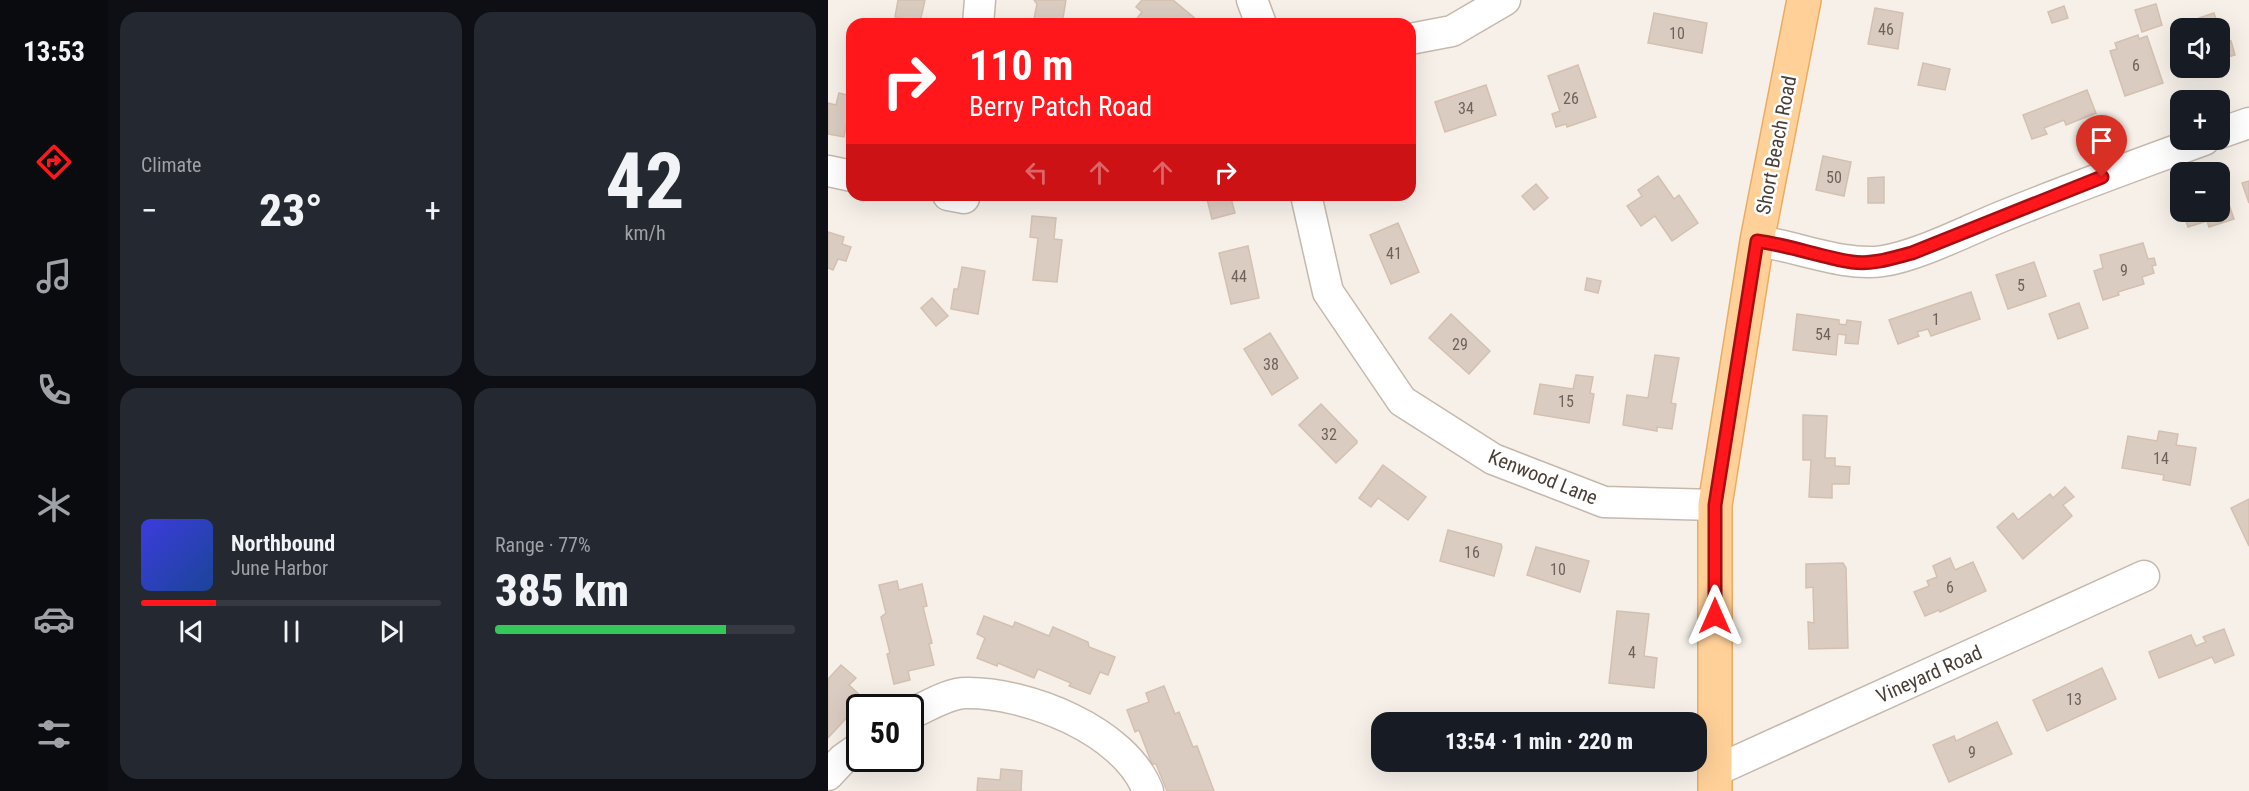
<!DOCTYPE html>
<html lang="en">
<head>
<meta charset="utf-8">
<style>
	body { margin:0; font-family:"Roboto Condensed",sans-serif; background:#242831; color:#f1f3f6; height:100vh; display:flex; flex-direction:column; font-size:22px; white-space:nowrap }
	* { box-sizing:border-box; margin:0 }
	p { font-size:20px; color:#9ea1a6 }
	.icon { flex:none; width:33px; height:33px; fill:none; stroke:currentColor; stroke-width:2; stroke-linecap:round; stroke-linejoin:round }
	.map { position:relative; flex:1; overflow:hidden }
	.drawer { display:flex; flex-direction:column; gap:12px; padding:12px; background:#0d0f14; width:720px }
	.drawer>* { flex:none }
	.guide { position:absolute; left:18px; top:18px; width:570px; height:183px; border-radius:18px; box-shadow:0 6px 24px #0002; background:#ff171b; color:#fff; overflow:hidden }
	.buttons { position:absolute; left:1342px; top:18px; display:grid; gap:12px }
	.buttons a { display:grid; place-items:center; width:60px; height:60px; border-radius:12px; background:#171b24; box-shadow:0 6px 24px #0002; font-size:30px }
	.speed { position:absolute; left:18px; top:694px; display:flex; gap:12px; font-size:30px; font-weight:700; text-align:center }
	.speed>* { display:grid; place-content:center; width:78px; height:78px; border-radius:50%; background:#171b24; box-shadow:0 6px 24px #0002; line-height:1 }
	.speed .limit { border:3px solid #111; border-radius:9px; background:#fff; color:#111 }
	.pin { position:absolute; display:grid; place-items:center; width:51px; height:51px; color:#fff; margin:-62px -26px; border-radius:50% 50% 50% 0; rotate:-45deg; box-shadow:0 0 6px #0007 }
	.pin .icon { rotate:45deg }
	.me { position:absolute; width:66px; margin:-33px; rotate:0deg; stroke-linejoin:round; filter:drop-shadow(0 0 4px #0008) }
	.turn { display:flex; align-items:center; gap:21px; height:126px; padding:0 24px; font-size:27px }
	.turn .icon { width:78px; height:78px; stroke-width:2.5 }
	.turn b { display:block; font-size:42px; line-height:51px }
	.lanes { display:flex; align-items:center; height:57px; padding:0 24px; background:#0003; justify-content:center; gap:30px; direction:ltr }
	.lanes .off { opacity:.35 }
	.big { font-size:45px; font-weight:800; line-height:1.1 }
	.drawer .card { flex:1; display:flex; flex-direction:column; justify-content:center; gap:9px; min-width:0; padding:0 21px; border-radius:18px; background:#242831 }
	.drawer .dial { align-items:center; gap:0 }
	.dial b { font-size:78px; line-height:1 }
	.song { display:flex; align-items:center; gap:18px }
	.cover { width:72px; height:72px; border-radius:9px; background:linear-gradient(135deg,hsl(240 70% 55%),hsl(220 70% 35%)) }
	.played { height:6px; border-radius:3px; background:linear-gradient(90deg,#ff171b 25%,#363941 25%) }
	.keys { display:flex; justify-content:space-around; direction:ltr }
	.heat { display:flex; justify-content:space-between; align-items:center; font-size:33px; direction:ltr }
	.charge { height:9px; border-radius:4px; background:linear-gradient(90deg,#34c759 77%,#363941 0) }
	.drawer .tiles { flex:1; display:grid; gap:12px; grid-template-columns:repeat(2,1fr) }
	.trip { position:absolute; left:543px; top:712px; width:336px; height:60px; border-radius:18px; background:#171b24; box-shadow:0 6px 24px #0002; font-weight:800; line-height:60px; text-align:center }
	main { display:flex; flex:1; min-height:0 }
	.tabs { display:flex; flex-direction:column; width:108px; justify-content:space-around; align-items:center; background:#090b0e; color:#9ea1a6 }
	.tabs .icon { width:42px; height:42px }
	.tabs .on { color:#ff171b }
	.tabs b { font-size:27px; color:#f1f3f6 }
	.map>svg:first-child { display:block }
	.building { fill:#dbccc1; stroke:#d4c0b0; stroke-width:1.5 }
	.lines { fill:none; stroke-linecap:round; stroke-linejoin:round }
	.minor-casing { stroke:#c5b9ae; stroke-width:33 }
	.major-casing { stroke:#edab60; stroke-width:36 }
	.minor { stroke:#fff; stroke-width:30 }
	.major { stroke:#ffd199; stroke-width:33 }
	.route-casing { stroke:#a60f12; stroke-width:15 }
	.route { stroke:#ff171b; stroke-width:10 }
	.labels { text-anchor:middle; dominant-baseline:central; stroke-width:5; stroke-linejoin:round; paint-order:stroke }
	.number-label { font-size:16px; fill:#6e625a }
	.street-label { font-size:20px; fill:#4a3f37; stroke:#fff }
</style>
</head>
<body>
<main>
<nav class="tabs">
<b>13:53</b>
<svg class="icon on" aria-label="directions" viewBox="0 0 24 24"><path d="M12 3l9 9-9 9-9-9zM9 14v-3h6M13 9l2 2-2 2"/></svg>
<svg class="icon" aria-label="music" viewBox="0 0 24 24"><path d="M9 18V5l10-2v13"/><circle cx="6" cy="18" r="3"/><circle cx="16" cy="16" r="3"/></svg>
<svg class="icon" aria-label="phone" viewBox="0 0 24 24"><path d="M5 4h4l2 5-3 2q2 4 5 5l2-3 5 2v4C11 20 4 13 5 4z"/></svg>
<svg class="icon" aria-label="climate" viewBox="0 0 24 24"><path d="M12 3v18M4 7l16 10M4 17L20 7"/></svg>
<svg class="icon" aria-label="car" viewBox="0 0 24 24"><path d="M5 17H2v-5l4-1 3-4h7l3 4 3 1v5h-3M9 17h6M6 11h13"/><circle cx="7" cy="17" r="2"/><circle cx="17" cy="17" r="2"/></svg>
<svg class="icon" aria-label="filters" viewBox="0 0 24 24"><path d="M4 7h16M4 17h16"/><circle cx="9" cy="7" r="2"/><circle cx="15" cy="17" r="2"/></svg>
</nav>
<section class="drawer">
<div class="tiles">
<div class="card"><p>Climate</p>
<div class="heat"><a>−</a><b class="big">23°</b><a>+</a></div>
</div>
<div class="card dial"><b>42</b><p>km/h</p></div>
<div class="card">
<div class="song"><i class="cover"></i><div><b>Northbound</b><p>June Harbor</p></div></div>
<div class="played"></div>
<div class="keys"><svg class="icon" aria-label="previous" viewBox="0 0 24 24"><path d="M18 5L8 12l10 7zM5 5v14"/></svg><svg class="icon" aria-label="pause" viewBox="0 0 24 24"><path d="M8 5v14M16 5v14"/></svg><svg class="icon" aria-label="next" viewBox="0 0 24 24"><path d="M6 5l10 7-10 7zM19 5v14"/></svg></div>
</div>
<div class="card"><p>Range · 77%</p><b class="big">385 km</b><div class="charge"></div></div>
</div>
</section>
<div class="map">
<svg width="1421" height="791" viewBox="0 0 1421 791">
	<rect width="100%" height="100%" fill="#f6f0e9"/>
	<g class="building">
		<polygon points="70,0 97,0 92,22 67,17"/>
		<polygon points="238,0 234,24 219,24 219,22 206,19 209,4 206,0"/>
		<polygon points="314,0 345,0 370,21 368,24 308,24 306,22 314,12 308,7"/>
		<polygon points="1328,4 1334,25 1314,32 1307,10"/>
		<polygon points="1236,6 1240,18 1224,23 1220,12"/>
		<polygon points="1047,8 1075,13 1070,49 1040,44"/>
		<polygon points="826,13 879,23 874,53 820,43"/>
		<polygon points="1386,13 1391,28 1394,27 1398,38 1403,41 1407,55 1392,59 1392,28 1374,28 1371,18"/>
		<polygon points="1310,35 1311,39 1319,36 1335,83 1297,96 1282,51 1289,49 1287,43"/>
		<polygon points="1095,63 1122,69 1117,90 1090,85"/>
		<polygon points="750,65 768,117 739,127 738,124 728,127 724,114 732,111 720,76"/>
		<polygon points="658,85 668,115 617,132 607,102"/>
		<polygon points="1259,90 1268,113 1238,125 1236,120 1216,128 1219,134 1204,139 1195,115"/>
		<polygon points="11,93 24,96 16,137 0,134 0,103 8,105"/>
		<polygon points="995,156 1023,162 1016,196 988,190"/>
		<polygon points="830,176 846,199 851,195 870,223 844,241 827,216 813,226 799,206 814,196 810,190"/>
		<polygon points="1056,177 1056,203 1040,203 1040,178"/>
		<polygon points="1421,181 1421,203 1414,183"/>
		<polygon points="708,184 720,198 706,210 694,196"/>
		<polygon points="1395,187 1406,219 1381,227 1379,221 1360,227 1355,212 1392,212 1392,188"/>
		<polygon points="378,195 402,195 407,213 384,219"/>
		<polygon points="204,216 228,218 226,239 234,240 229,282 205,280 210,238 202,237"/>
		<polygon points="570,223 591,272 563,284 542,235"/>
		<polygon points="0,232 16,237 14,244 23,247 18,261 10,259 5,270 0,268"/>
		<polygon points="1315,243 1320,259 1326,258 1328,265 1324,266 1326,273 1314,277 1316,284 1290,292 1291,295 1275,300 1266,271 1275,268 1272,255"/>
		<polygon points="420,246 431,298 403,304 391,253"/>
		<polygon points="1206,262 1218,296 1180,309 1168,275"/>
		<polygon points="134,267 157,271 150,314 123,309 126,289 130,289"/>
		<polygon points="759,278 773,281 770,293 757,290"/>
		<polygon points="1143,292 1152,319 1103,336 1100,329 1089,332 1091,336 1070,344 1061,320"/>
		<polygon points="104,298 120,316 108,326 93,308"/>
		<polygon points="1251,303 1260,328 1230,339 1221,314"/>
		<polygon points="623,314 662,351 641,374 601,338"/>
		<polygon points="969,314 1011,320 1011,324 1018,325 1019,320 1033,322 1030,344 1017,343 1018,335 1010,334 1008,355 965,350"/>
		<polygon points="442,333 470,378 444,395 416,349"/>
		<polygon points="827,355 851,358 843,403 848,404 844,429 829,427 829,431 795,425 799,395 820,398"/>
		<polygon points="748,375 765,377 762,393 766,394 761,423 706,414 712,384 745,389"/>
		<polygon points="493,404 529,441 529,443 508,463 471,425"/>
		<polygon points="975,415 999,416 997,458 1007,458 1007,466 1022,467 1021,484 1004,484 1004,498 981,497 983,460 975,460"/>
		<polygon points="1331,431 1350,434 1348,445 1368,448 1362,485 1335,480 1336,475 1294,468 1300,436 1329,441"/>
		<polygon points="555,465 598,497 580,520 550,498 543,507 531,498"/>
		<polygon points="1237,487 1246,497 1235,505 1244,516 1195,559 1169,527 1185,513 1190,520 1222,494 1225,498"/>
		<polygon points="1421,499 1421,546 1403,508"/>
		<polygon points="620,530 673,544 674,547 666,576 612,561"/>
		<polygon points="708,547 761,561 752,592 699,575"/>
		<polygon points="1122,558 1127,570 1145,562 1158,591 1112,612 1111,610 1097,616 1086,592 1101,586 1099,581 1109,577 1105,566"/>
		<polygon points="1015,563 1018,568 1020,648 981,649 980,622 986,623 985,587 978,588 978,564"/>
		<polygon points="69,581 71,590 94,584 99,606 95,607 104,643 101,644 106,665 80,671 82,680 66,684 59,654 62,653 53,617 58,613 51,585"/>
		<polygon points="789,611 821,614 816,656 829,658 826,688 781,683"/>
		<polygon points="156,616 185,627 187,622 221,636 225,627 260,642 261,647 287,657 280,675 272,672 262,694 241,686 243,683 210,669 206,678 170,663 169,666 149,658 157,638 149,634"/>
		<polygon points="1396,629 1406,655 1387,663 1384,657 1331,678 1321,652 1363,635 1368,646 1378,642 1375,637"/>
		<polygon points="13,665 28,678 21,685 36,699 0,738 0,679"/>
		<polygon points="1274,668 1288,699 1219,731 1205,700"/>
		<polygon points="336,686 347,714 351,712 365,747 369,746 386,791 339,791 328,764 324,764 311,730 307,732 299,710 321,702 318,693"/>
		<polygon points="1169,722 1184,754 1121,782 1105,745 1126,736 1128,741"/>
		<polygon points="173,769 194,771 193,791 149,791 150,778 172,780"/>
	</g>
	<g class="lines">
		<defs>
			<g id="minor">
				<polyline points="424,0 433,24"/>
				<polyline points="150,24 152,0"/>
				<polyline points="582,39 624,31 677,0"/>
				<polyline points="1392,133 1421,123"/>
				<polyline points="0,171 24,176"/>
				<polyline points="120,195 136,198 137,195"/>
				<polyline points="478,195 500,292 574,401 665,459 776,502 887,505"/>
				<path d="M929 241C968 246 1016 267 1055 261 1090 256 1140 230 1175 216 1241 189 1308 165 1376 140"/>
				<path d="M82 714C99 707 120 693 138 693 198 692 297 730 320 791"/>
				<polyline points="887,771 1316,576"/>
				<polyline points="0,775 15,759 32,747"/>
			</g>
			<polyline id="major" points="887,791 887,505 929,241 976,0"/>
		</defs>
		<use href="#minor" class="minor-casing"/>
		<use href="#major" class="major-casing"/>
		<use href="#minor" class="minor"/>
		<use href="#major" class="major"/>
	</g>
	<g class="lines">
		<defs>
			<path id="route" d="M887 616V505L929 241C961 245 992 257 1024 262 1044 265 1065 258 1084 253L1274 177"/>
		</defs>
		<use href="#route" class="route-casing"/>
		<use href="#route" class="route"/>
	</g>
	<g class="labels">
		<g class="number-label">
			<text x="1058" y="29">46</text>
			<text x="849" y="33">10</text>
			<text x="1308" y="65">6</text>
			<text x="743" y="98">26</text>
			<text x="638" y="108">34</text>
			<text x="1006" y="177">50</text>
			<text x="566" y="253">41</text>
			<text x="1296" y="270">9</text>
			<text x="411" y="276">44</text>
			<text x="1193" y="285">5</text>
			<text x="1108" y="319">1</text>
			<text x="995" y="334">54</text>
			<text x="632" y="344">29</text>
			<text x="443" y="364">38</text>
			<text x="738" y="401">15</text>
			<text x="501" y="434">32</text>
			<text x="1333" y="458">14</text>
			<text x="644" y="552">16</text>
			<text x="730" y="569">10</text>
			<text x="1122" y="587">6</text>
			<text x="804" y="652">4</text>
			<text x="1246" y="699">13</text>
			<text x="1144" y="752">9</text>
		</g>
		<g class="street-label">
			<text transform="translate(948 145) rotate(-79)">Short Beach Road</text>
			<text transform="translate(715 477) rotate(22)">Kenwood Lane</text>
			<text transform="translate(1101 674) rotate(-24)">Vineyard Road</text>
		</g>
	</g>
</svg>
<div class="buttons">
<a><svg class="icon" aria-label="sound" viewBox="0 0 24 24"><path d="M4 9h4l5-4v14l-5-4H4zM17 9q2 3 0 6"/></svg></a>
<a>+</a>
<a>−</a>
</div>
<div class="speed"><div class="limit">50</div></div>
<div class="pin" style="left:1274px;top:177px;background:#d93025"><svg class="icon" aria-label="arrive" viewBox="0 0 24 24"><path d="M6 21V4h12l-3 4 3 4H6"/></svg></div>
<svg class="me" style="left:887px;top:616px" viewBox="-20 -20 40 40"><path d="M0-17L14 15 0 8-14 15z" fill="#ff171b" stroke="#fff" stroke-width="4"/></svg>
<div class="trip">13:54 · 1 min · 220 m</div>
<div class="guide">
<div class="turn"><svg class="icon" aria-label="right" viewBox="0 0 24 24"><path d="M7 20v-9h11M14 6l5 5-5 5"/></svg><div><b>110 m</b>Berry Patch Road</div></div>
<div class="lanes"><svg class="icon off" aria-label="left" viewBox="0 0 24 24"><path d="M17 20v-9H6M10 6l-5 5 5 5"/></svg><svg class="icon off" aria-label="ahead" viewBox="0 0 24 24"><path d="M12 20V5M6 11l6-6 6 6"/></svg><svg class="icon off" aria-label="ahead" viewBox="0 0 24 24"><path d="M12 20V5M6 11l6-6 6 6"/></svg><svg class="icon" aria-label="right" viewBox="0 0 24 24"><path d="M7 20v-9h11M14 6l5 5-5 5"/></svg></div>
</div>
</div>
</main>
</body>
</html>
